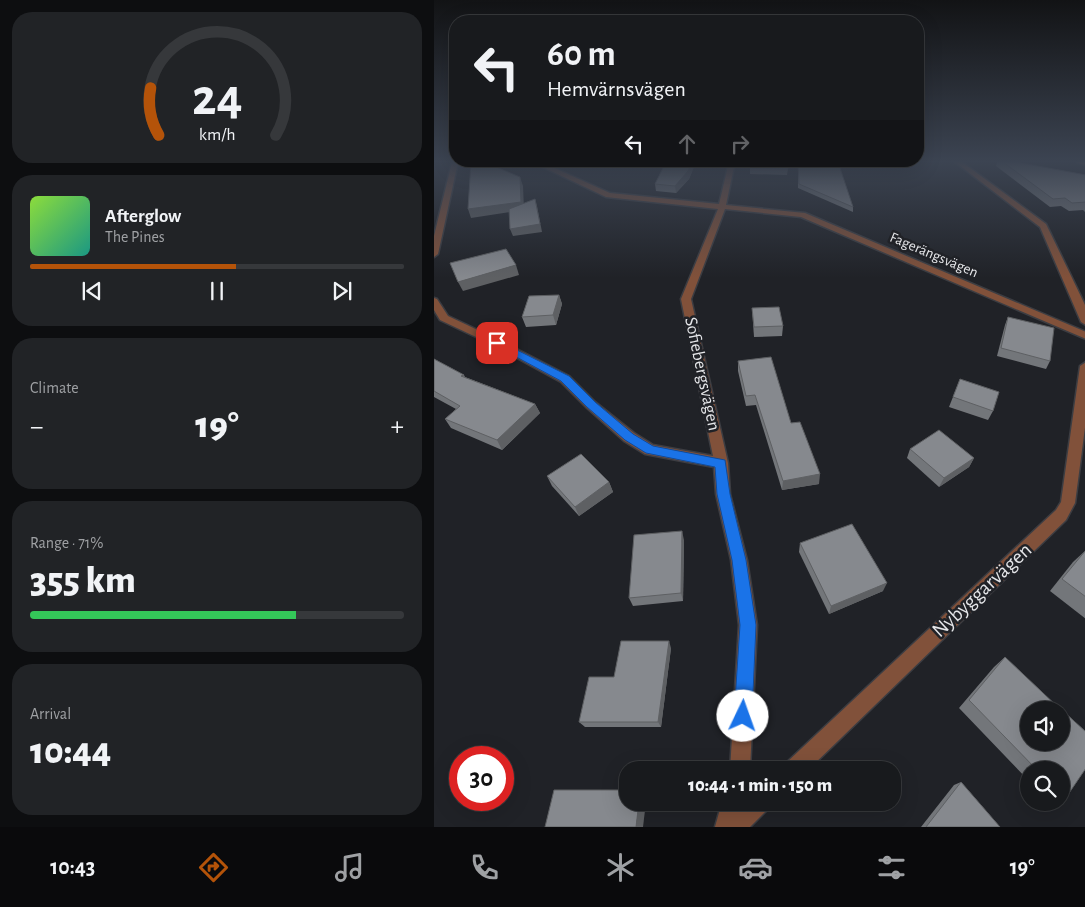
<!DOCTYPE html>
<html lang="en">
<head>
<meta charset="utf-8">
<style>
	body { margin:0; font-family:"Alegreya Sans",sans-serif; background:#212326; color:#f1f3f6; height:100vh; display:flex; flex-direction:column; font-size:19px; white-space:nowrap }
	* { box-sizing:border-box; margin:0 }
	p { font-size:16px; color:#9fa1a4 }
	.icon { flex:none; width:28px; height:28px; fill:none; stroke:currentColor; stroke-width:2; stroke-linecap:round; stroke-linejoin:round }
	.map { position:relative; flex:1; overflow:hidden }
	.details { display:flex; flex-direction:column; gap:12px; padding:12px; background:#0d0e10; width:434px }
	.details>* { flex:none }
	.hud { position:absolute; left:15px; top:15px; width:475px; height:152px; border-radius:20px; box-shadow:0 5px 20px #0002,0 0 0 1px #36383b; background:#181a1d; color:#f1f3f6; overflow:hidden }
	.controls { position:absolute; left:586px; top:701px; display:grid; gap:10px }
	.controls a { display:grid; place-items:center; width:50px; height:50px; border-radius:50%; background:#181a1d; box-shadow:0 5px 20px #0002,0 0 0 1px #36383b; font-size:25px }
	.speed { position:absolute; left:15px; top:746px; display:flex; gap:10px; font-size:25px; font-weight:700; text-align:center }
	.speed>* { display:grid; place-content:center; width:65px; height:65px; border-radius:50%; background:#181a1d; box-shadow:0 5px 20px #0002,0 0 0 1px #36383b; line-height:1 }
	.speed .limit { border:8px solid #d22; background:#fff; color:#111 }
	.pin { position:absolute; display:grid; place-items:center; width:42px; height:42px; color:#fff; margin:-21px; border-radius:10px; box-shadow:0 2px 8px #0006 }
	.me { position:absolute; width:55px; margin:-28px; rotate:3deg; stroke-linejoin:round; filter:drop-shadow(0 0 4px #0008) }
	.turn { display:flex; align-items:center; gap:18px; height:105px; padding:0 15px; font-size:22px }
	.turn .icon { width:65px; height:65px; stroke-width:2.5 }
	.turn b { display:block; font-size:35px; line-height:42px }
	.lanes { display:flex; align-items:center; height:48px; padding:0 15px; background:#0003; justify-content:center; gap:25px; direction:ltr }
	.lanes .off { opacity:.35 }
	.big { font-size:38px; font-weight:800; line-height:1.1 }
	.details .tile { flex:1; display:flex; flex-direction:column; justify-content:center; gap:8px; min-width:0; padding:0 18px; border-radius:20px; background:#212326 }
	.details .dial { align-items:center; gap:0 }
	.dial svg { height:130px; overflow:visible; fill:none; stroke:#36383b; stroke-width:7; stroke-linecap:round; text-anchor:middle }
	.dial text { fill:#f1f3f6; stroke:none }
	.song { display:flex; align-items:center; gap:15px }
	.cover { width:60px; height:60px; border-radius:8px; background:linear-gradient(135deg,hsl(90 70% 55%),hsl(170 70% 35%)) }
	.played { height:5px; border-radius:2px; background:linear-gradient(90deg,#b45309 55%,#36383b 55%) }
	.keys { display:flex; justify-content:space-around; direction:ltr }
	.heat { display:flex; justify-content:space-between; align-items:center; font-size:28px; direction:ltr }
	.charge { height:8px; border-radius:4px; background:linear-gradient(90deg,#34c759 71%,#36383b 0) }
	.trip { position:absolute; left:185px; top:761px; width:282px; height:50px; border-radius:20px; background:#181a1d; box-shadow:0 5px 20px #0002,0 0 0 1px #36383b; font-weight:800; line-height:50px; text-align:center }
	.tab-bar { display:flex; height:80px; justify-content:space-around; align-items:center; background:#0a0a0c; color:#9fa1a4 }
	.tab-bar .icon { width:35px; height:35px }
	.tab-bar .active { color:#b45309 }
	.tab-bar b { font-size:22px; color:#f1f3f6 }
	main { display:flex; flex:1; min-height:0 }
	.map>svg:first-child { display:block }
	.lines { fill:none; stroke-linecap:round; stroke-linejoin:round }
	.minor-casing { stroke:#3c3d42; stroke-width:3 }
	.major-casing { stroke:#3c3d42; stroke-width:3 }
	.minor { fill:#81513a; fill-rule:evenodd }
	.major { fill:#e07d4a; fill-rule:evenodd }
	.wall { fill:#73767a }
	.shaded-wall { fill:#5e6063 }
	.building { fill:#86898e; stroke:#5e6063 }
	.route { fill:#1a73e8; stroke:#114b97 }
	.labels { text-anchor:middle; dominant-baseline:central; stroke-width:5; stroke-linejoin:round; paint-order:stroke }
	.far-street-label { font-size:15px; fill:#e5e6e9; stroke:#202227 }
	.street-label { font-size:18px; fill:#e5e6e9; stroke:#202227 }
	.near-street-label { font-size:21px; fill:#e5e6e9; stroke:#202227 }
</style>
</head>
<body>
<main>
<section class="details">
<div class="tile dial"><svg viewBox="0 0 100 80">
<path d="M14 69A42 42 0 1 1 86 69"/>
<path d="M14 69A42 42 0 0 1 9 40" stroke="#b45309"/>
<text x="50" y="56" font-size="32" font-weight="700">24</text>
<text x="50" y="72" font-size="11">km/h</text>
</svg></div>
<div class="tile">
<div class="song"><i class="cover"></i><div><b>Afterglow</b><p>The Pines</p></div></div>
<div class="played"></div>
<div class="keys"><svg class="icon" aria-label="previous" viewBox="0 0 24 24"><path d="M18 5L8 12l10 7zM5 5v14"/></svg><svg class="icon" aria-label="pause" viewBox="0 0 24 24"><path d="M8 5v14M16 5v14"/></svg><svg class="icon" aria-label="next" viewBox="0 0 24 24"><path d="M6 5l10 7-10 7zM19 5v14"/></svg></div>
</div>
<div class="tile"><p>Climate</p>
<div class="heat"><a>−</a><b class="big">19°</b><a>+</a></div>
</div>
<div class="tile"><p>Range · 71%</p><b class="big">355 km</b><div class="charge"></div></div>
<div class="tile"><p>Arrival</p><b class="big">10:44</b></div>
</section>
<div class="map">
<svg width="652" height="827" viewBox="0 0 652 827">
	<rect width="100%" height="100%" fill="#202227"/>
	<g class="lines">
		<defs>
			<g id="minor">
				<polygon points="18,162 24,162 4,254 0,257 0,236"/>
				<polygon points="98,162 107,162 176,193 285,204 295,162 301,162 292,205 371,213 652,332 652,339 367,217 291,209 257,299 294,463 296,494 313,560 323,625 316,770 296,770 305,625 297,560 282,494 280,467 211,454 190,441 153,408 127,382 59,345 6,320 0,310 0,298 3,299 14,316 67,341 135,376 161,402 200,433 219,445 279,456 247,299 284,209 172,197"/>
				<polygon points="521,162 528,162 612,224 652,307 652,325 647,322 606,227"/>
				<polygon points="652,362 652,420 641,503 632,520 374,770 349,770 352,763 622,510 627,502 646,366"/>
				<polygon points="288,802 336,802 333,810 316,827 281,827"/>
			</g>
			<polygon id="major" points="643,162 652,162 652,165 644,163"/>
		</defs>
		<use href="#minor" class="minor-casing"/>
		<use href="#major" class="major-casing"/>
		<use href="#minor" class="minor"/>
		<use href="#major" class="major"/>
	</g>
	<g class="wall">
		<polygon points="232,162 262,162 255,179 242,193 222,191 221,184"/>
		<polygon points="364,162 419,207 419,212 364,188"/>
		<polygon points="563,162 582,162 652,175 652,213 649,210 635,211 627,206 616,207 562,166"/>
		<polygon points="316,168 354,169 353,175 316,174"/>
		<polygon points="125,295 128,304 122,325 92,327 88,317"/>
		<polygon points="318,308 349,326 348,336 320,337"/>
		<polygon points="574,317 616,361 612,369 563,356 571,325"/>
		<polygon points="0,359 30,375 31,377 101,404 106,413 68,450 17,428 11,419 22,409 0,397"/>
		<polygon points="304,361 357,423 385,484 348,490 322,405 312,406 304,371"/>
		<polygon points="526,379 559,411 554,420 515,407"/>
		<polygon points="476,449 540,458 535,467 505,487 473,458"/>
		<polygon points="113,476 175,482 179,492 145,516 118,486"/>
		<polygon points="250,540 249,601 199,606 195,598"/>
		<polygon points="366,543 449,591 395,614 365,552"/>
		<polygon points="652,550 652,619 616,591 639,562"/>
		<polygon points="237,648 227,727 151,727 145,722 180,677"/>
		<polygon points="571,657 627,710 595,710 595,742 628,742 628,710 652,732 652,768 631,799 628,800 628,770 595,770 595,781 525,708 560,667"/>
		<polygon points="527,782 566,827 487,827 520,785"/>
	</g>
	<g class="shaded-wall">
		<polygon points="258,162 262,162 255,179 242,193 241,186"/>
		<polygon points="86,177 89,186 90,210 37,218 34,209"/>
		<polygon points="101,199 103,206 108,232 79,236 76,229"/>
		<polygon points="82,265 85,275 29,291 24,282"/>
		<polygon points="125,295 128,304 122,325 119,315"/>
		<polygon points="101,404 106,413 68,450 63,440"/>
		<polygon points="540,458 535,467 505,487 510,478"/>
		<polygon points="386,474 385,484 348,490 349,481"/>
		<polygon points="175,482 179,492 145,516 141,507"/>
		<polygon points="248,531 250,540 249,601 247,593"/>
		<polygon points="453,583 449,591 395,614 397,606"/>
		<polygon points="235,641 237,648 227,727 224,722"/>
		<polygon points="205,802 212,802 209,827 202,827"/>
	</g>
	<g class="building">
		<polygon points="37,162 50,162 86,177 87,202 34,209"/>
		<polygon points="232,162 258,162 254,171 241,186 221,184"/>
		<polygon points="317,162 352,162 354,169 316,168"/>
		<polygon points="364,162 404,162 419,207 365,184"/>
		<polygon points="569,162 582,162 652,175 652,202 638,203 631,198 619,199"/>
		<polygon points="101,199 106,224 76,229 75,209"/>
		<polygon points="72,249 82,265 24,282 16,263"/>
		<polygon points="125,295 119,315 88,317 95,296"/>
		<polygon points="345,307 349,326 320,327 318,308"/>
		<polygon points="574,317 620,328 616,361 567,348"/>
		<polygon points="337,357 357,423 366,422 386,474 349,481 321,395 312,396 304,361"/>
		<polygon points="0,359 30,375 27,376 101,404 63,440 11,419 26,406 0,391"/>
		<polygon points="526,379 565,392 559,411 519,397"/>
		<polygon points="505,430 540,458 510,478 476,449"/>
		<polygon points="147,454 175,482 141,507 113,476"/>
		<polygon points="418,524 453,583 397,606 366,543"/>
		<polygon points="248,531 247,593 195,598 200,535"/>
		<polygon points="652,550 652,597 628,579"/>
		<polygon points="187,641 235,641 224,722 145,722 155,677 180,677"/>
		<polygon points="571,657 627,710 595,710 595,742 628,742 628,710 652,732 652,768 631,799 628,795 628,770 603,770 535,700"/>
		<polygon points="527,782 566,827 492,827"/>
		<polygon points="120,790 194,790 194,802 205,802 202,827 111,827"/>
	</g>
	<linearGradient id="sky" x2="0" y2="1"><stop stop-color="#121315"/><stop offset="0.58" stop-color="#3c4452"/><stop offset="1" stop-color="#3c4452" stop-opacity="0"/></linearGradient>
	<rect width="652" height="278" fill="url(#sky)"/>
	<polygon class="route" points="63,340 135,376 161,402 199,434 219,446 291,460 296,494 312,560 322,625 318,716 315,722 309,725 303,722 300,716 306,625 298,560 283,494 281,467 212,453 191,440 153,407 127,381 60,345 60,341"/>
	<g class="labels">
		<g class="far-street-label">
			<text transform="translate(500 255) rotate(23)">Fagerängsvägen</text>
		</g>
		<g class="street-label">
			<text transform="translate(268 374) rotate(78)">Sofiebergsvägen</text>
		</g>
		<g class="near-street-label">
			<text transform="translate(548 590) rotate(-43)">Nybyggarvägen</text>
		</g>
	</g>
</svg>
<div class="controls">
<a><svg class="icon" aria-label="sound" viewBox="0 0 24 24"><path d="M4 9h4l5-4v14l-5-4H4zM17 9q2 3 0 6"/></svg></a>
<a><svg class="icon" aria-label="search" viewBox="0 0 24 24"><circle cx="10" cy="10" r="6"/><path d="M15 15l6 6"/></svg></a>
</div>
<div class="speed"><div class="limit">30</div></div>
<div class="pin" style="left:63px;top:343px;background:#d93025"><svg class="icon" aria-label="arrive" viewBox="0 0 24 24"><path d="M6 21V4h12l-3 4 3 4H6"/></svg></div>
<svg class="me" style="left:309px;top:716px" viewBox="-20 -20 40 40"><circle r="19" fill="#fff"/><path d="M0-13L10 11 0 6-10 11z" fill="#1a73e8"/></svg>
<div class="trip">10:44 · 1 min · 150 m</div>
<div class="hud">
<div class="turn"><svg class="icon" aria-label="left" viewBox="0 0 24 24"><path d="M17 20v-9H6M10 6l-5 5 5 5"/></svg><div><b>60 m</b>Hemvärnsvägen</div></div>
<div class="lanes"><svg class="icon" aria-label="left" viewBox="0 0 24 24"><path d="M17 20v-9H6M10 6l-5 5 5 5"/></svg><svg class="icon off" aria-label="ahead" viewBox="0 0 24 24"><path d="M12 20V5M6 11l6-6 6 6"/></svg><svg class="icon off" aria-label="right" viewBox="0 0 24 24"><path d="M7 20v-9h11M14 6l5 5-5 5"/></svg></div>
</div>
</div>
</main>
<nav class="tab-bar">
<b>10:43</b>
<svg class="icon active" aria-label="directions" viewBox="0 0 24 24"><path d="M12 3l9 9-9 9-9-9zM9 14v-3h6M13 9l2 2-2 2"/></svg>
<svg class="icon" aria-label="music" viewBox="0 0 24 24"><path d="M9 18V5l10-2v13"/><circle cx="6" cy="18" r="3"/><circle cx="16" cy="16" r="3"/></svg>
<svg class="icon" aria-label="phone" viewBox="0 0 24 24"><path d="M5 4h4l2 5-3 2q2 4 5 5l2-3 5 2v4C11 20 4 13 5 4z"/></svg>
<svg class="icon" aria-label="climate" viewBox="0 0 24 24"><path d="M12 3v18M4 7l16 10M4 17L20 7"/></svg>
<svg class="icon" aria-label="car" viewBox="0 0 24 24"><path d="M5 17H2v-5l4-1 3-4h7l3 4 3 1v5h-3M9 17h6M6 11h13"/><circle cx="7" cy="17" r="2"/><circle cx="17" cy="17" r="2"/></svg>
<svg class="icon" aria-label="filters" viewBox="0 0 24 24"><path d="M4 7h16M4 17h16"/><circle cx="9" cy="7" r="2"/><circle cx="15" cy="17" r="2"/></svg>
<b>19°</b>
</nav>
</body>
</html>
